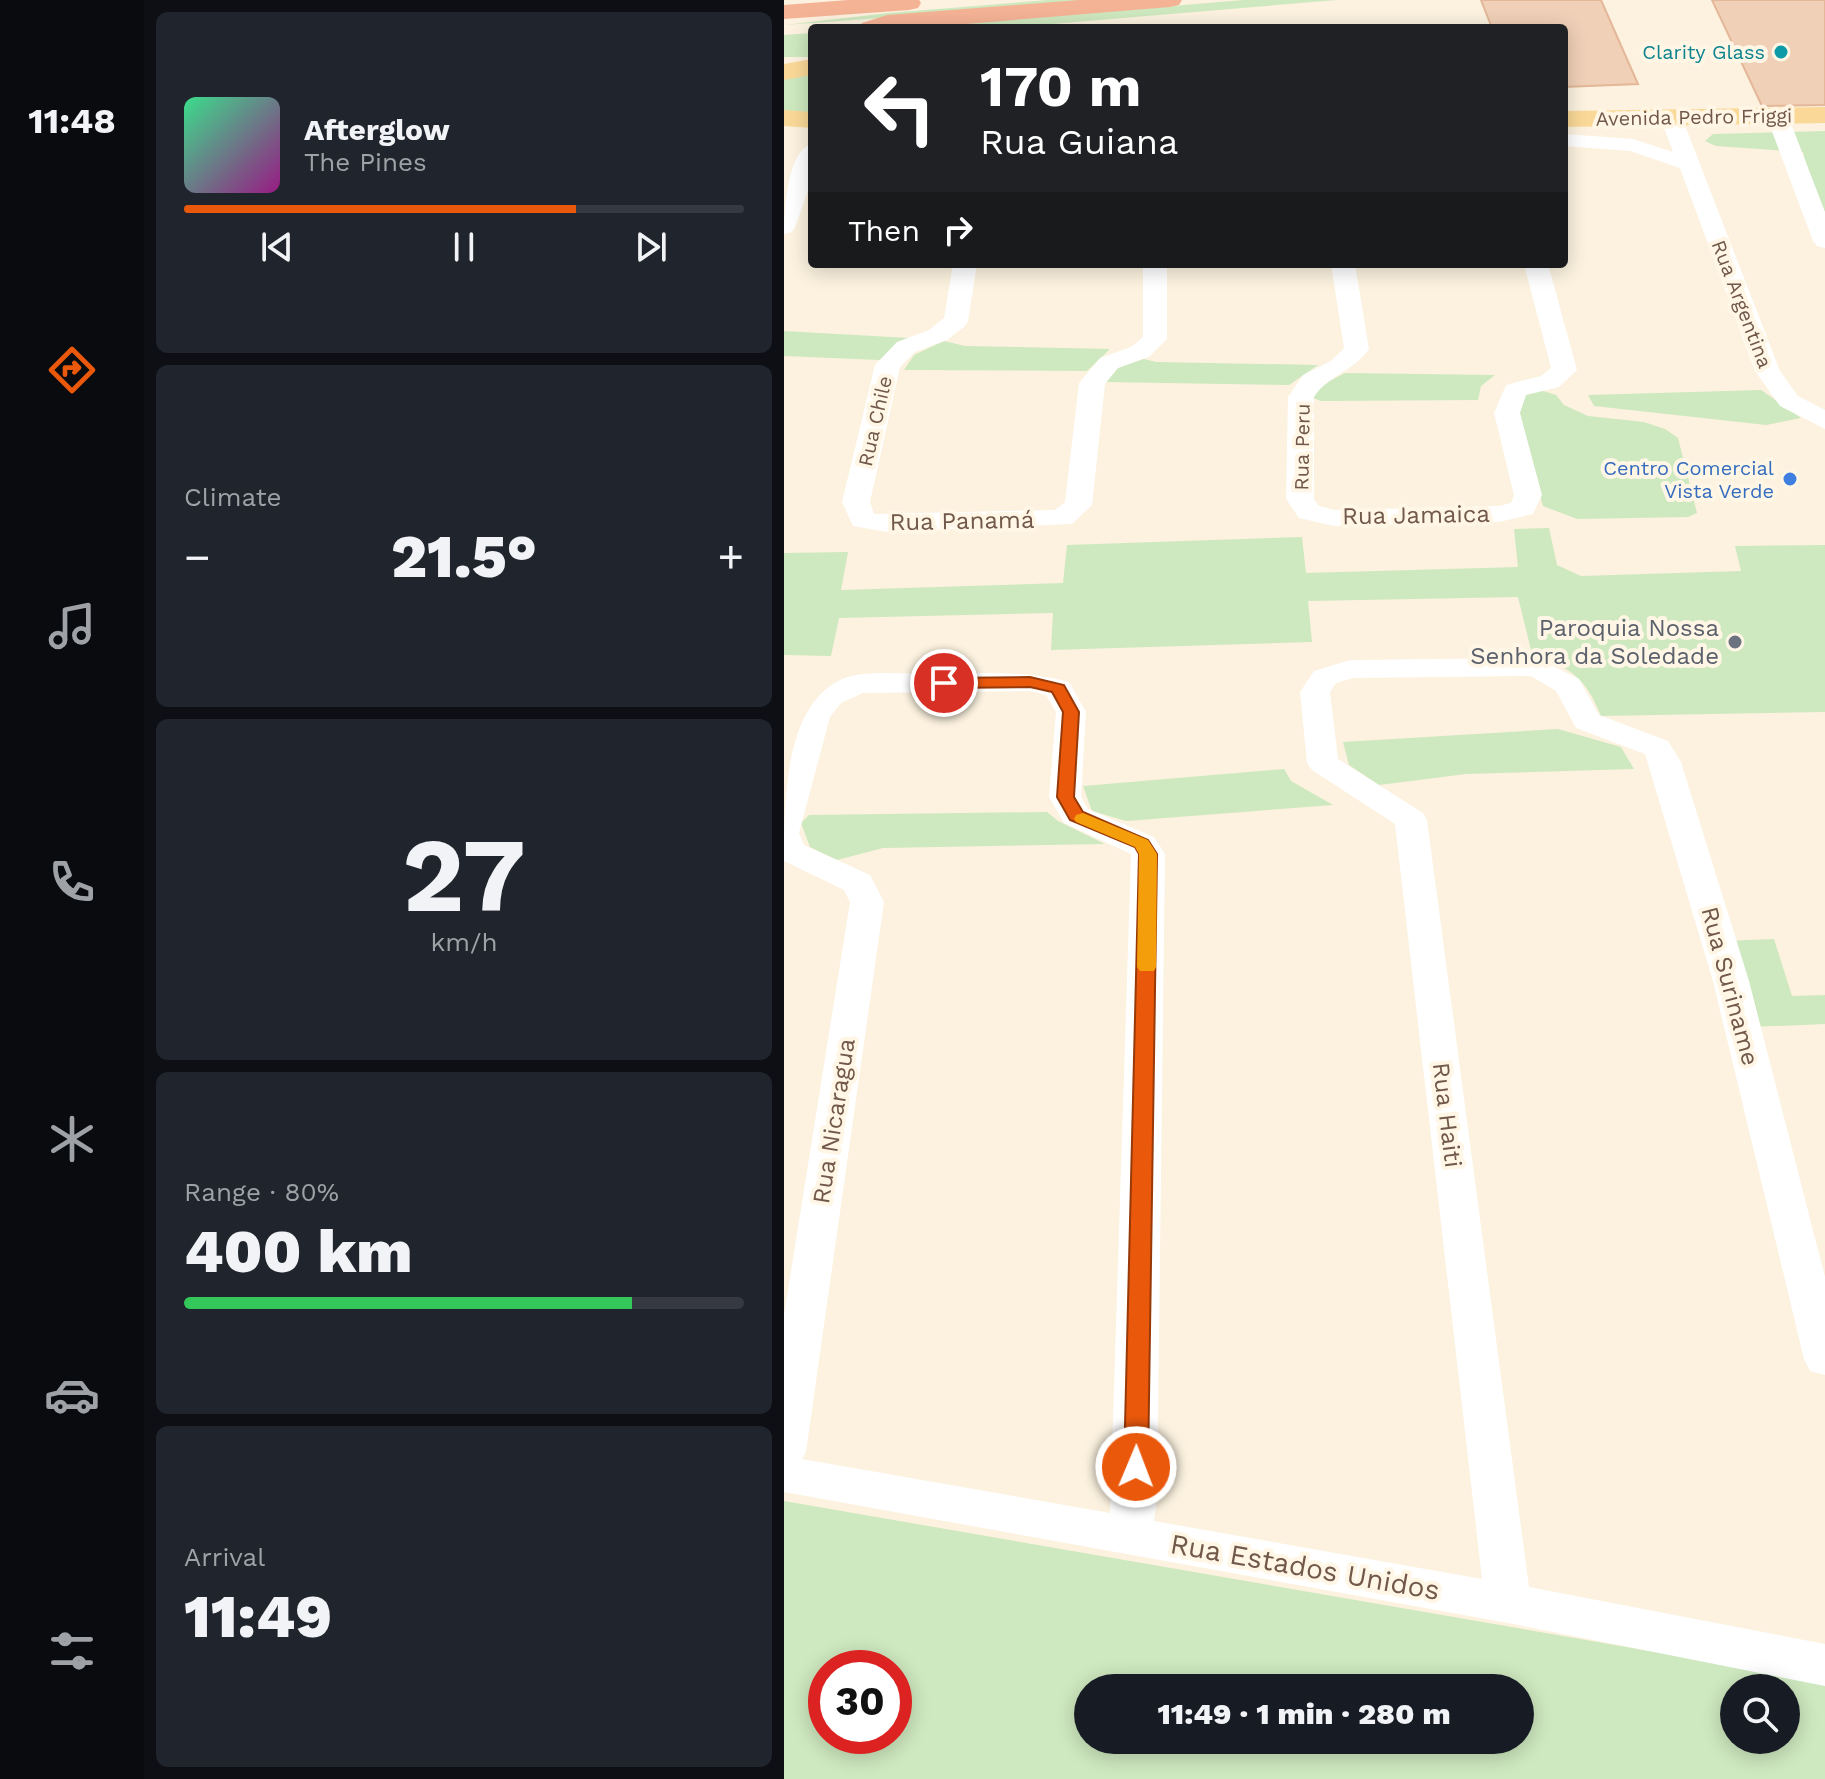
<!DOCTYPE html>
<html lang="en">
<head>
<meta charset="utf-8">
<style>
	body { margin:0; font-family:"Work Sans",sans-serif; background:#20242c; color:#f1f3f6; height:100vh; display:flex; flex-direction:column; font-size:30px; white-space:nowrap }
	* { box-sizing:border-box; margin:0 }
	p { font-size:26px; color:#9ea1a6 }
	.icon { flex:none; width:44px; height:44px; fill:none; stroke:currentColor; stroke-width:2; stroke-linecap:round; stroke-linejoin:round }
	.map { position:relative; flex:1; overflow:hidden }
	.drawer { display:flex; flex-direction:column; gap:12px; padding:12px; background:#0d0f14; width:640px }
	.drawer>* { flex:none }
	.hud { position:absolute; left:24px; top:24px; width:760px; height:244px; border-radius:8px; box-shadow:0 4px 20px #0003; background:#202124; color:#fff; overflow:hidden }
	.tools { position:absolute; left:936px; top:1674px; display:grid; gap:16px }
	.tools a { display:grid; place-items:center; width:80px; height:80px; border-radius:50%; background:#171b24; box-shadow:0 4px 20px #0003; font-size:40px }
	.speed { position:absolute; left:24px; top:1650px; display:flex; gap:16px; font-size:40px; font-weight:700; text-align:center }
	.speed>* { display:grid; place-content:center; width:104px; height:104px; border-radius:50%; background:#171b24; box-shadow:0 4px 20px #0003; line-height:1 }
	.speed .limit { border:12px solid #d22; background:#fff; color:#111 }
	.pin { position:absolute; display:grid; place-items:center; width:68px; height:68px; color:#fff; margin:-34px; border:4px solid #fff; border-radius:50%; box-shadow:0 2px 8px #0007 }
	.me { position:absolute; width:88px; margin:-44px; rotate:1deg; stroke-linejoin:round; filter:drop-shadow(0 0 6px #0008) }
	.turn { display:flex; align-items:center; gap:28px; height:168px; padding:0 40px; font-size:36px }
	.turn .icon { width:104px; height:104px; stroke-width:2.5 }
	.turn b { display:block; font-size:56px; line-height:68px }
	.then { display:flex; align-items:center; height:76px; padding:0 40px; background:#0003; gap:16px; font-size:30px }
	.big { font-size:60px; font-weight:800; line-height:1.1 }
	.drawer .tile { flex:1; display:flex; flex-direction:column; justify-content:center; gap:12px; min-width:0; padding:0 28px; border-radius:12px; background:#20242c }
	.drawer .dial { align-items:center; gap:0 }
	.dial b { font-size:104px; line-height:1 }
	.song { display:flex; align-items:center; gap:24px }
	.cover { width:96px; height:96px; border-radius:12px; background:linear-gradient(135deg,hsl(150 70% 55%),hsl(310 70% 35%)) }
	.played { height:8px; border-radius:4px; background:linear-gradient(90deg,#ea580c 70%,#363941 70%) }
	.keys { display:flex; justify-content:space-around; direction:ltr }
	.heat { display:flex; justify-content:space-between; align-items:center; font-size:44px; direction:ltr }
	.charge { height:12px; border-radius:6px; background:linear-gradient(90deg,#34c759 80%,#363941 0) }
	.trip { position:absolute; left:290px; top:1674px; width:460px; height:80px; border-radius:40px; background:#171b24; box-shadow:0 4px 20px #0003; font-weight:800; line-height:80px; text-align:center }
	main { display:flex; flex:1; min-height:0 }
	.dock { display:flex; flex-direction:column; width:144px; justify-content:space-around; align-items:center; background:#090b0e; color:#9ea1a6 }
	.dock .icon { width:56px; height:56px }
	.dock .on { color:#ea580c }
	.dock b { font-size:36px; color:#f1f3f6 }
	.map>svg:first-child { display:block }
	.green { fill:#cee8bf; fill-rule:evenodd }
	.building { fill:#f0d0b7; stroke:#e3b798; stroke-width:2 }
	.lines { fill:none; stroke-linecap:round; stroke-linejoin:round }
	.street { fill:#fff; fill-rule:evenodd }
	.primary { fill:#fad998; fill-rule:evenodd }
	.highway { fill:#f5b396; fill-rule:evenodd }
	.route { fill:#ea580c; stroke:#983908; stroke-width:2 }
	.slow { fill:#f59e0b }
	.culture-dot { fill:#0f9aa8; stroke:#fff6e5; stroke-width:3 }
	.shop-dot { fill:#3f7fe0; stroke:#fff6e5; stroke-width:3 }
	.worship-dot { fill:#6b7280; stroke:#fff6e5; stroke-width:3 }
	.labels { text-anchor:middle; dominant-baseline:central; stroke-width:8; stroke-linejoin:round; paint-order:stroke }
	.far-culture-label { font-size:20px; fill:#0d838f; stroke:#fff6e5; text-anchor:end }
	.far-street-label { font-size:20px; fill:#715848; stroke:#fff6e5 }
	.far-shop-label { font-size:20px; fill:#366cbe; stroke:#fff6e5; text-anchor:end }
	.street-label { font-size:24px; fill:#715848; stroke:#fff6e5 }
	.worship-label { font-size:24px; fill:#5b616d; stroke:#fff6e5; text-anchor:end }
	.near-street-label { font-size:28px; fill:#715848; stroke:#fff6e5 }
</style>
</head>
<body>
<main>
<nav class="dock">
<b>11:48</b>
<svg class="icon on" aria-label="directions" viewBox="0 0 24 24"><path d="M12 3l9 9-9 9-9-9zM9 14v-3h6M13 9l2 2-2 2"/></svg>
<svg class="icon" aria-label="music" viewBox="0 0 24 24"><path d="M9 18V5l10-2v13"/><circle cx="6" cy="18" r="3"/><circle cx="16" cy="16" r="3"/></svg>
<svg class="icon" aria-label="phone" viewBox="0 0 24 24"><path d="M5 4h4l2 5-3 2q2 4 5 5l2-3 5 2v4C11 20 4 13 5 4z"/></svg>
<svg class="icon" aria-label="climate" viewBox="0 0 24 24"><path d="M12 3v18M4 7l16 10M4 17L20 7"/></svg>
<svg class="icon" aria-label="car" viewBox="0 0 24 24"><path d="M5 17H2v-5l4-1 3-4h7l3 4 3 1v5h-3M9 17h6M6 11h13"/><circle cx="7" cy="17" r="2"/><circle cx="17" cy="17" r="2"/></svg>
<svg class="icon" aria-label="filters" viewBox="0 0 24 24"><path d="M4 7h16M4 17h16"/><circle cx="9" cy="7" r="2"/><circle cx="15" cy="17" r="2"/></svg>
</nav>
<section class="drawer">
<div class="tile">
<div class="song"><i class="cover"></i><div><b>Afterglow</b><p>The Pines</p></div></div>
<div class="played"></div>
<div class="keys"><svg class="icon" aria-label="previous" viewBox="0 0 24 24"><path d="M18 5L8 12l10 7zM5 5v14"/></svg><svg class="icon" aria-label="pause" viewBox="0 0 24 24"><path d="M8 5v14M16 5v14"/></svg><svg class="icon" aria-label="next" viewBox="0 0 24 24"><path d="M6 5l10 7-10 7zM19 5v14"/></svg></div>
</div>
<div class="tile"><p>Climate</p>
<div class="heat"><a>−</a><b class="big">21.5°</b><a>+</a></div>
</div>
<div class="tile dial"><b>27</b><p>km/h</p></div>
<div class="tile"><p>Range · 80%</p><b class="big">400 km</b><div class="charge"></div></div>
<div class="tile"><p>Arrival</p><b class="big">11:49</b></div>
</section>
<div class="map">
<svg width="1041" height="1779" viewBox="0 0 1041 1779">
	<rect width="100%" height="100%" fill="#fcf2df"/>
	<g class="green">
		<polygon points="264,0 347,0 0,25 105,13"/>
		<polygon points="459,0 553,0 219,28 128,28"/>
		<polygon points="28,33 28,57 0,57 0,35"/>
		<polygon points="28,72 28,114 0,111 0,79"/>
		<polygon points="1041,131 1041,216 1031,216 1019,152 932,146 921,141 929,134"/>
		<polygon points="0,331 125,338 96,360 0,356"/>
		<polygon points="160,341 181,346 326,349 303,371 120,370 130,355"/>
		<polygon points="356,358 372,362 534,365 505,385 321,382 328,371"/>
		<polygon points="561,373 711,375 697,386 694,400 537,401 529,398 530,389"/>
		<polygon points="756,390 772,395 780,405 804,416 860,422 881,429 894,438 913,513 904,517 793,519 759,506 731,409 737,395"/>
		<polygon points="977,390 1017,418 982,425 810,406 804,395"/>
		<path d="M765 528 773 565 797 576 957 571 951 546 1041 545V712L817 716C801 676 786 668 748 654L734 597 524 601 528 642 267 650 269 613 55 618 47 656 0 655V553L64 552 57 590 279 583 283 545 518 537 522 573 734 567 730 529Z"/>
		<polygon points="774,729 837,747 850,769 682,774 595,785 565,765 559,742"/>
		<polygon points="500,769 507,781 549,805 342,821 308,811 299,786"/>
		<polygon points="263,812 274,821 321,844 99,848 53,860 26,847 17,823 25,815"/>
		<polygon points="990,939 1008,996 1041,995 1041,1024 966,1027 941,941"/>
		<path d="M0 1501 906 1658 1041 1685V1779H0ZM42 1668H110V1736H42ZM304 1688H736V1740H304ZM950 1688H1002V1740H950Z"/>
	</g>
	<g class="building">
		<polygon points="697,0 817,0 854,84 780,87 780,28 708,28"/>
		<polygon points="928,0 1041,0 1041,105 978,106"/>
	</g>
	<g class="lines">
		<g class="street">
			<polygon points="997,120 1008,126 1041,212 1041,248 1033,246 1029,241 986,126"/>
			<polygon points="891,122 902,128 996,371 1014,396 1041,410 1041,429 996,406 971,371 896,168 846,151 780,146 780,134 849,139 889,152 880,128"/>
			<path d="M28 144V180L11 227 8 232 0 234C0 212 3 150 28 144Z"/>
			<polygon points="169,264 193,264 184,321 181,326 163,340 131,352 116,367 86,502 90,514 271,510 281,502 295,383 316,358 347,347 359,337 359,264 383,264 383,339 365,357 334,368 321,384 308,505 288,524 103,532 69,526 58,502 91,365 113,342 145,330 160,318"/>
			<path d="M547 264H571L585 349C569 372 543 376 530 397V499L535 506 550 510 715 506 727 503 730 495 710 413 722 385 757 376 767 368 740 264H764L793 370 775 387 742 395 736 413 758 495 749 514 715 522 550 526 515 518 502 499 504 397 519 375 547 361 560 348Z"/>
			<path d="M753 658 795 679 815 715 884 741 897 762 965 981 1041 1277V1375L1026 1371 1020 1359 929 981 861 754 792 728 772 691 747 676 569 678 552 683 546 692 554 759 639 813 643 820 745 1587 1041 1644V1686L724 1623 0 1492V1315L66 902 60 890 0 861C0 799 0 689 72 675 95 671 122 674 145 674 193 673 239 670 285 682L302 712 297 797 304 809 370 837 381 854 373 1499 370 1521 698 1579 611 824 528 770 523 763 516 692 530 671 566 660ZM246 691 262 695 272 712 265 797 280 823 347 854 326 1513 18 1459 22 1452 100 902 86 875 20 845 15 833 46 717 57 703 79 693Z"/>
		</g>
		<g class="primary">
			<polygon points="28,59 28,75 0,80 0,64"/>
			<polygon points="1041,107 1041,123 780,127 780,111"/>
			<polygon points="0,110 28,112 28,128 0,126"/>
		</g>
		<g class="highway">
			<polygon points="64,0 135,0 137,3 134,8 125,10 0,19 0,5"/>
			<polygon points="295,0 398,0 395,5 386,7 134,28 74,28 78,23 103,15"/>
		</g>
	</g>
	<polygon class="route" points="246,677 280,685 295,712 290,797 299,812 364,840 373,854 364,1467 360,1474 352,1477 344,1474 340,1467 355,854 351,847 286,820 273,797 279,712 268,692 246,687 160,688 152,683 160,678"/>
	<polygon class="slow" points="299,813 364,840 373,854 372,967 370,971 356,971 353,967 355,854 351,847 292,822 290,819 292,815"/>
	<circle class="culture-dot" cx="997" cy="52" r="8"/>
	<circle class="shop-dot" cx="1006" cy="479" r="8"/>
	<circle class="worship-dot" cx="951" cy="642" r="8"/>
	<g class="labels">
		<g class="far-culture-label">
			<text x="981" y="52">Clarity Glass</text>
		</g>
		<g class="far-street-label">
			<text transform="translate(910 117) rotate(-1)">Avenida Pedro Friggi</text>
			<text transform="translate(958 304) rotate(69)">Rua Argentina</text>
			<text transform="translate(91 421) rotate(-77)">Rua Chile</text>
			<text transform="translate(518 447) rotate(-89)">Rua Peru</text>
		</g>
		<g class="far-shop-label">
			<text x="990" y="468">Centro Comercial<tspan x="990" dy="23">Vista Verde</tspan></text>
		</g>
		<g class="street-label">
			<text transform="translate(632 515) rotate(-1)">Rua Jamaica</text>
			<text transform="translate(178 521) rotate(-1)">Rua Panamá</text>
			<text transform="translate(946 986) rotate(75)">Rua Suriname</text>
			<text transform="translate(663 1115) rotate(83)">Rua Haiti</text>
			<text transform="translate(50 1121) rotate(-81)">Rua Nicaragua</text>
		</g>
		<g class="worship-label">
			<text x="935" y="628">Paroquia Nossa<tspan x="935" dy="28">Senhora da Soledade</tspan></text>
		</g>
		<g class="near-street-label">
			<text transform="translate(521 1567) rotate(10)">Rua Estados Unidos</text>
		</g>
	</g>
</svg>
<div class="tools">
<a><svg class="icon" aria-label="search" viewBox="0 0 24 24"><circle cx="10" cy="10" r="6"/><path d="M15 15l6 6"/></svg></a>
</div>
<div class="speed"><div class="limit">30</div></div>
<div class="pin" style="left:160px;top:683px;background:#d93025"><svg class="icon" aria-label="arrive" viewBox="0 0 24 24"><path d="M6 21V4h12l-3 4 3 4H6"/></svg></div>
<svg class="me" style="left:352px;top:1467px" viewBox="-20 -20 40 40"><circle r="17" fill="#ea580c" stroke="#fff" stroke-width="3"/><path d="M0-11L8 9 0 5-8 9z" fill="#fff"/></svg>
<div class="trip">11:49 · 1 min · 280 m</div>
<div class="hud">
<div class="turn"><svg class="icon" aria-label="left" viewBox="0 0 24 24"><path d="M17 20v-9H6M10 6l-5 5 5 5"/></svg><div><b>170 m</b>Rua Guiana</div></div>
<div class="then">Then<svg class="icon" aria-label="right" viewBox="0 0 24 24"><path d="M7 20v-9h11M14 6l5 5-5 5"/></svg></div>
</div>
</div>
</main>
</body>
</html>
